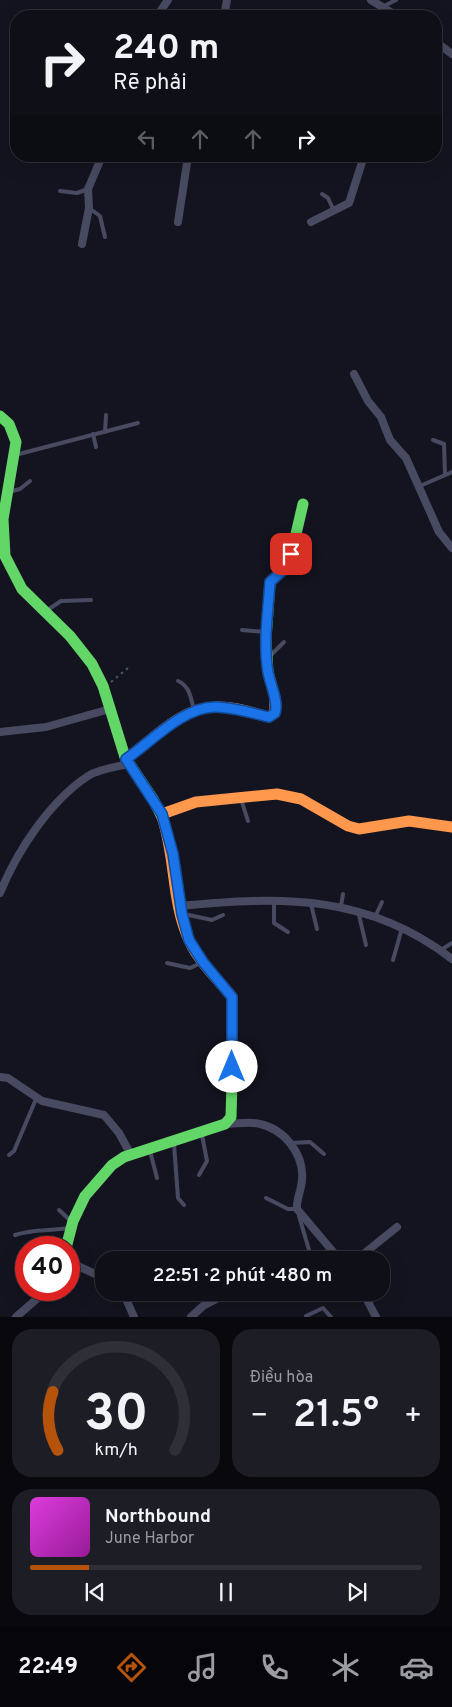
<!DOCTYPE html>
<html lang="vi">
<head>
<meta charset="utf-8">
<style>
	body { margin:0; font-family:Overpass,sans-serif; background:#1d1d25; color:#f1f3f6; height:100vh; display:flex; flex-direction:column; font-size:19px; white-space:nowrap }
	* { box-sizing:border-box; margin:0 }
	p { font-size:16px; color:#9b9ca2 }
	.icon { flex:none; width:28px; height:28px; fill:none; stroke:currentColor; stroke-width:2; stroke-linecap:round; stroke-linejoin:round }
	.map { position:relative; height:1317px; overflow:hidden }
	.details { display:flex; flex-direction:column; gap:12px; padding:12px; background:#08080d; flex:1 }
	.details>* { flex:none }
	.guide { position:absolute; left:10px; top:10px; width:432px; height:152px; border-radius:20px; box-shadow:0 5px 20px #0002,0 0 0 1px #2f2f37; background:#0f0f18; color:#f1f3f6; overflow:hidden }
	.speed { position:absolute; left:15px; top:1236px; display:flex; gap:10px; font-size:25px; font-weight:700; text-align:center }
	.speed>* { display:grid; place-content:center; width:65px; height:65px; border-radius:50%; background:#0f0f18; box-shadow:0 5px 20px #0002,0 0 0 1px #2f2f37; line-height:1 }
	.speed .limit { border:8px solid #d22; background:#fff; color:#111 }
	.pin { position:absolute; display:grid; place-items:center; width:42px; height:42px; color:#fff; margin:-21px; border-radius:10px; box-shadow:0 2px 8px #0006 }
	.me { position:absolute; width:55px; margin:-28px; rotate:0deg; stroke-linejoin:round; filter:drop-shadow(0 0 4px #0008) }
	.turn { display:flex; align-items:center; gap:18px; height:105px; padding:0 20px; font-size:22px }
	.turn .icon { width:65px; height:65px; stroke-width:2.5 }
	.turn b { display:block; font-size:35px; line-height:42px }
	.lanes { display:flex; align-items:center; height:48px; padding:0 20px; background:#0003; justify-content:center; gap:25px; direction:ltr }
	.lanes .off { opacity:.35 }
	.big { font-size:38px; font-weight:600; line-height:1.1 }
	.details .tile { flex:1; display:flex; flex-direction:column; justify-content:center; gap:8px; min-width:0; padding:0 18px; border-radius:20px; background:#1d1d25 }
	.details .dial { align-items:center; gap:0 }
	.dial svg { height:130px; overflow:visible; fill:none; stroke:#2f2f37; stroke-width:7; stroke-linecap:round; text-anchor:middle }
	.dial text { fill:#f1f3f6; stroke:none }
	.song { display:flex; align-items:center; gap:15px }
	.cover { width:60px; height:60px; border-radius:8px; background:linear-gradient(135deg,hsl(300 70% 55%),hsl(300 70% 35%)) }
	.played { height:5px; border-radius:2px; background:linear-gradient(90deg,#b45309 15%,#2f2f37 15%) }
	.keys { display:flex; justify-content:space-around; direction:ltr }
	.heat { display:flex; justify-content:space-between; align-items:center; font-size:28px; direction:ltr }
	.details .tiles { flex:1; display:grid; gap:12px; grid-template-columns:1fr 1fr }
	.tile:last-child { grid-column:span 2 }
	.trip { position:absolute; left:95px; top:1251px; width:295px; height:50px; border-radius:20px; background:#0f0f18; box-shadow:0 5px 20px #0002,0 0 0 1px #2f2f37; font-weight:600; line-height:50px; text-align:center }
	.tabs { display:flex; height:80px; justify-content:space-around; align-items:center; background:#06060a; color:#9b9ca2 }
	.tabs .icon { width:35px; height:35px }
	.tabs .on { color:#b45309 }
	.tabs b { font-size:22px; color:#f1f3f6 }
	.map>svg:first-child { display:block }
	.lines { fill:none; stroke-linecap:round; stroke-linejoin:round }
	.path { stroke:#495b67; stroke-width:2; stroke-dasharray:2.5 4; stroke-linecap:butt }
	.lane { stroke:#484a61; stroke-width:4 }
	.street { stroke:#484a61; stroke-width:8 }
	.fast { stroke:#63d668; stroke-width:11 }
	.slow { stroke:#ff974d; stroke-width:11 }
	.route-casing { stroke:#114b97; stroke-width:12 }
	.route { stroke:#1a73e8; stroke-width:9 }
</style>
</head>
<body>
<div class="map">
<svg width="452" height="1317" viewBox="0 0 452 1317">
	<rect width="100%" height="100%" fill="#141420"/>
	<g class="lines">
		<polyline class="path" points="111,682 128,668"/>
		<g class="lane">
			<polyline points="382,7 396,0"/>
			<polyline points="163,8 165,16"/>
			<polyline points="375,156 383,157"/>
			<polyline points="60,191 77,193 88,189"/>
			<polyline points="322,194 328,198 334,211"/>
			<polyline points="89,208 100,216 105,237"/>
			<polyline points="105,432 106,415"/>
			<polyline points="93,434 96,447"/>
			<polyline points="433,440 444,444 445,474"/>
			<polyline points="19,454 138,423"/>
			<polyline points="420,486 452,472"/>
			<polyline points="8,492 20,489 30,481"/>
			<polyline points="46,611 61,601 91,600"/>
			<polyline points="242,630 265,632"/>
			<polyline points="269,657 284,642"/>
			<path d="M178 681C190 686 191 699 194 710"/>
			<polyline points="241,799 248,821"/>
			<polyline points="274,900 274,923 288,932"/>
			<polyline points="311,904 317,929"/>
			<polyline points="341,906 343,894"/>
			<polyline points="358,911 366,945"/>
			<polyline points="184,914 212,920 223,915"/>
			<polyline points="375,917 382,902"/>
			<polyline points="441,950 452,943"/>
			<polyline points="393,960 402,928"/>
			<polyline points="167,963 190,968 201,963"/>
			<polyline points="291,1143 310,1142 324,1154"/>
			<polyline points="174,1144 178,1198 184,1205"/>
			<polyline points="150,1151 157,1178"/>
			<polyline points="9,1155 14,1151 36,1099"/>
			<polyline points="199,1175 207,1161 202,1135"/>
			<polyline points="266,1198 288,1209 297,1209"/>
			<polyline points="59,1210 72,1222"/>
			<polyline points="299,1216 309,1250"/>
			<path d="M15 1235C32 1229 51 1231 69 1228"/>
			<polyline points="306,1316 323,1308 331,1317"/>
		</g>
		<g class="street">
			<polyline points="371,0 397,16"/>
			<polyline points="157,16 168,0"/>
			<polyline points="224,16 227,0"/>
			<polyline points="436,42 452,54"/>
			<polyline points="178,222 188,156"/>
			<polyline points="311,222 349,203 364,156"/>
			<polyline points="82,244 89,208 88,189 102,156"/>
			<polyline points="354,374 368,401 381,417 390,440 406,458 439,532 452,548"/>
			<polyline points="0,732 46,727 110,709"/>
			<path d="M0 893C17 851 50 801 88 776 99 769 116 767 129 764"/>
			<path d="M180 906C281 896 368 894 452 959"/>
			<polyline points="0,1077 8,1078 42,1101 104,1115 119,1133 131,1155"/>
			<path d="M225 1124C237 1124 249 1121 260 1124 284 1129 304 1154 302 1179 302 1189 296 1199 297 1209L340 1260"/>
			<polyline points="356,1260 397,1227"/>
			<polyline points="69,1262 104,1278"/>
			<polyline points="123,1292 134,1317"/>
			<polyline points="363,1292 376,1317"/>
			<polyline points="16,1317 47,1290"/>
			<polyline points="191,1317 203,1306 220,1297"/>
		</g>
		<g class="fast">
			<polyline points="0,416 9,424 16,442 3,519 5,556 22,589 70,636 92,664 103,686 125,757 153,799 162,817"/>
			<polyline points="268,672 266,639 270,582 289,564 303,504"/>
			<polyline points="66,1248 73,1221 85,1196 112,1165 124,1157 225,1124 231,1117 232,1082"/>
		</g>
		<g class="slow">
			<path d="M126 759C153 740 180 708 215 707 233 706 252 713 269 717L275 713V698L268 672"/>
			<polyline points="162,814 196,802 277,794 301,799 348,826 359,829 409,821 452,827"/>
			<path d="M162 817C176 857 171 903 190 942 200 963 218 979 232 997V1082"/>
		</g>
	</g>
	<g class="lines">
		<defs>
			<path id="route" d="M232 1067V997L203 962 189 940 182 914 173 854 162 814 126 759C151 742 183 707 215 707 233 707 251 713 269 717L275 713C279 702 270 684 268 672 263 643 268 612 270 582L288 566 291 554"/>
		</defs>
		<use href="#route" class="route-casing"/>
		<use href="#route" class="route"/>
	</g>
</svg>
<div class="speed"><div class="limit">40</div></div>
<div class="pin" style="left:291px;top:554px;background:#d93025"><svg class="icon" aria-label="arrive" viewBox="0 0 24 24"><path d="M6 21V4h12l-3 4 3 4H6"/></svg></div>
<svg class="me" style="left:232px;top:1067px" viewBox="-20 -20 40 40"><circle r="19" fill="#fff"/><path d="M0-13L10 11 0 6-10 11z" fill="#1a73e8"/></svg>
<div class="trip">22:51 · 2 phút · 480 m</div>
<div class="guide">
<div class="turn"><svg class="icon" aria-label="right" viewBox="0 0 24 24"><path d="M7 20v-9h11M14 6l5 5-5 5"/></svg><div><b>240 m</b>Rẽ phải</div></div>
<div class="lanes"><svg class="icon off" aria-label="left" viewBox="0 0 24 24"><path d="M17 20v-9H6M10 6l-5 5 5 5"/></svg><svg class="icon off" aria-label="ahead" viewBox="0 0 24 24"><path d="M12 20V5M6 11l6-6 6 6"/></svg><svg class="icon off" aria-label="ahead" viewBox="0 0 24 24"><path d="M12 20V5M6 11l6-6 6 6"/></svg><svg class="icon" aria-label="right" viewBox="0 0 24 24"><path d="M7 20v-9h11M14 6l5 5-5 5"/></svg></div>
</div>
</div>
<section class="details">
<div class="tiles">
<div class="tile dial"><svg viewBox="0 0 100 80">
<path d="M14 69A42 42 0 1 1 86 69"/>
<path d="M14 69A42 42 0 0 1 11 33" stroke="#b45309"/>
<text x="50" y="56" font-size="32" font-weight="700">30</text>
<text x="50" y="72" font-size="11">km/h</text>
</svg></div>
<div class="tile"><p>Điều hòa</p>
<div class="heat"><a>−</a><b class="big">21.5°</b><a>+</a></div>
</div>
<div class="tile">
<div class="song"><i class="cover"></i><div><b>Northbound</b><p>June Harbor</p></div></div>
<div class="played"></div>
<div class="keys"><svg class="icon" aria-label="previous" viewBox="0 0 24 24"><path d="M18 5L8 12l10 7zM5 5v14"/></svg><svg class="icon" aria-label="pause" viewBox="0 0 24 24"><path d="M8 5v14M16 5v14"/></svg><svg class="icon" aria-label="next" viewBox="0 0 24 24"><path d="M6 5l10 7-10 7zM19 5v14"/></svg></div>
</div>
</div>
</section>
<nav class="tabs">
<b>22:49</b>
<svg class="icon on" aria-label="directions" viewBox="0 0 24 24"><path d="M12 3l9 9-9 9-9-9zM9 14v-3h6M13 9l2 2-2 2"/></svg>
<svg class="icon" aria-label="music" viewBox="0 0 24 24"><path d="M9 18V5l10-2v13"/><circle cx="6" cy="18" r="3"/><circle cx="16" cy="16" r="3"/></svg>
<svg class="icon" aria-label="phone" viewBox="0 0 24 24"><path d="M5 4h4l2 5-3 2q2 4 5 5l2-3 5 2v4C11 20 4 13 5 4z"/></svg>
<svg class="icon" aria-label="climate" viewBox="0 0 24 24"><path d="M12 3v18M4 7l16 10M4 17L20 7"/></svg>
<svg class="icon" aria-label="car" viewBox="0 0 24 24"><path d="M5 17H2v-5l4-1 3-4h7l3 4 3 1v5h-3M9 17h6M6 11h13"/><circle cx="7" cy="17" r="2"/><circle cx="17" cy="17" r="2"/></svg>
</nav>
</body>
</html>
